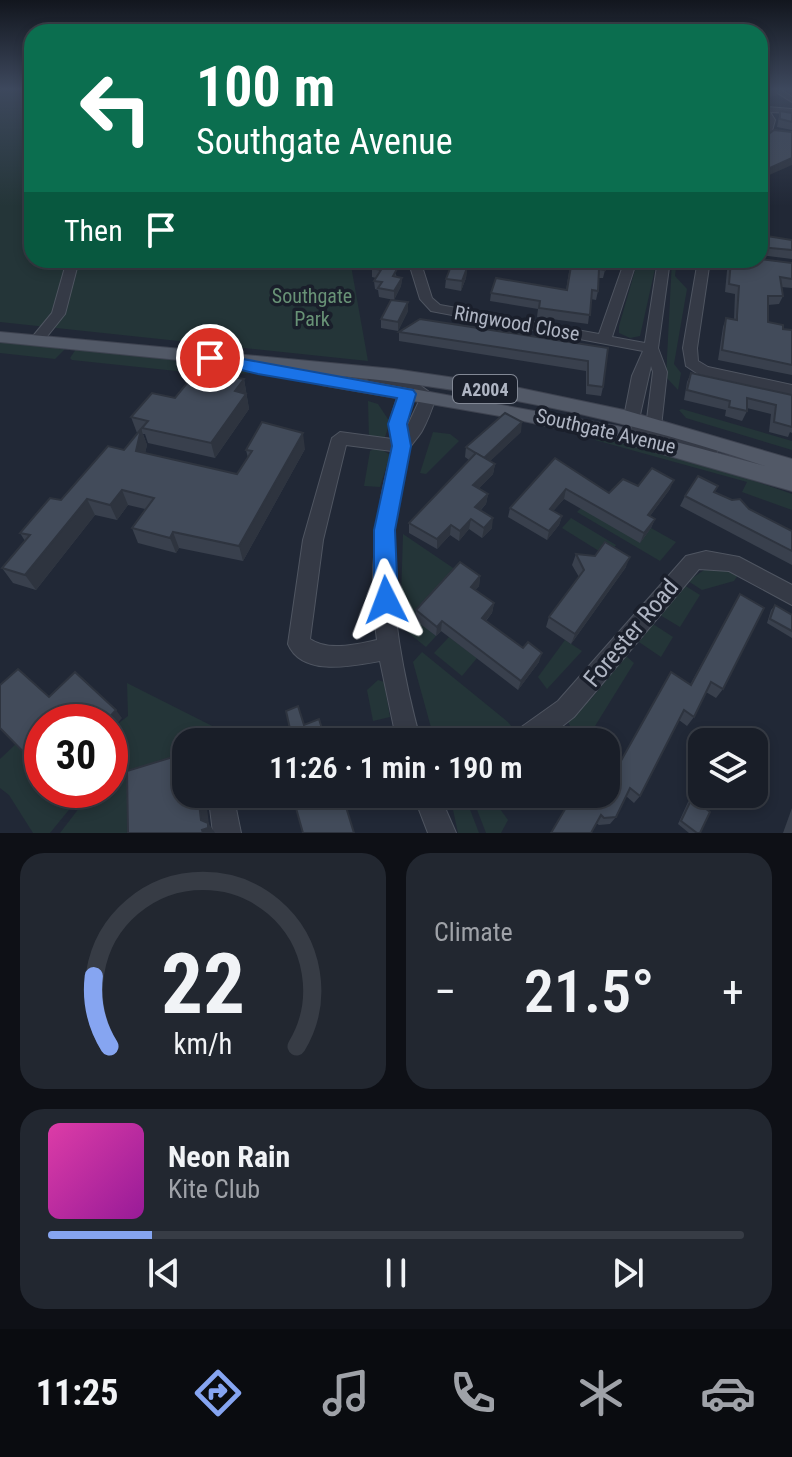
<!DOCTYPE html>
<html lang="en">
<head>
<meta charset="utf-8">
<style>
	body { margin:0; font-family:"Roboto Condensed",sans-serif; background:#222730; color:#f1f3f6; height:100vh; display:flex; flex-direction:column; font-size:30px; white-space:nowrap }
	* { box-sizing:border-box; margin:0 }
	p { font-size:26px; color:#9fa2a8 }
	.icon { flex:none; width:44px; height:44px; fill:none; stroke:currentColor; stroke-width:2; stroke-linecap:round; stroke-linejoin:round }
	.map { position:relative; height:833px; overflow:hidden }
	.sheet { display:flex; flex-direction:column; gap:20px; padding:20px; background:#0e1016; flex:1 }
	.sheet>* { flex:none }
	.top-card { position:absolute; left:24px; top:24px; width:744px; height:244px; border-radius:24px; box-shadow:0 4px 12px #0003,0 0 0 2px #373c45; background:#0b6e4f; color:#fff; overflow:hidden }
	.buttons { position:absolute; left:688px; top:728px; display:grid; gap:16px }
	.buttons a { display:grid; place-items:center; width:80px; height:80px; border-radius:16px; background:#191e28; box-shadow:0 4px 12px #0003,0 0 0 2px #373c45; font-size:40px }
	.speed { position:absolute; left:24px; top:704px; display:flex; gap:16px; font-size:40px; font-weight:700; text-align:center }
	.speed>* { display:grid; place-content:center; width:104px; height:104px; border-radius:50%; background:#191e28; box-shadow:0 4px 12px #0003,0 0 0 2px #373c45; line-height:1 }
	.speed .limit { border:12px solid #d22; background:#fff; color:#111 }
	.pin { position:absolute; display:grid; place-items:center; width:68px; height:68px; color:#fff; margin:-34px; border:4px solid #fff; border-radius:50%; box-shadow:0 2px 8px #0007 }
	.me { position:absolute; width:88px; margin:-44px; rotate:357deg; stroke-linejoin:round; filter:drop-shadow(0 0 6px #0008) }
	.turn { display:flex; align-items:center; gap:28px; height:168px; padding:0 40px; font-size:36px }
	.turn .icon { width:104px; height:104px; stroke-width:2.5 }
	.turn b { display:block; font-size:56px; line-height:68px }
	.then { display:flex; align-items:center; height:76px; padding:0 40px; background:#0003; gap:16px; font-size:30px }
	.big { font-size:60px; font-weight:600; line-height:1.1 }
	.sheet .widget { flex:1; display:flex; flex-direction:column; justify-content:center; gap:12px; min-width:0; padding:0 28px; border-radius:24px; background:#222730 }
	.sheet .dial { align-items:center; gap:0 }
	.dial svg { height:208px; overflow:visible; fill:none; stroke:#373c45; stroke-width:7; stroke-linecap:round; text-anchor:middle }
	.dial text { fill:#f1f3f6; stroke:none }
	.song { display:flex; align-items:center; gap:24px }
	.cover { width:96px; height:96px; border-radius:12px; background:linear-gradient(135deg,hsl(320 70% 55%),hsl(300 70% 35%)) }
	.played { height:8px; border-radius:4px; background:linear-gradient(90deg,#86a5f1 15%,#373c45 15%) }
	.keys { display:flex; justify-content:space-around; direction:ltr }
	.heat { display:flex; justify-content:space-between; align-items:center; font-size:44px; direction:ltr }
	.sheet .tiles { flex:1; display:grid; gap:20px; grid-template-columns:1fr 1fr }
	.widget:last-child { grid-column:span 2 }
	.trip { position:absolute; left:172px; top:728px; width:448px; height:80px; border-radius:24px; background:#191e28; box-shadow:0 4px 12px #0003,0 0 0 2px #373c45; font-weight:600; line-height:80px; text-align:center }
	.menu { display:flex; height:128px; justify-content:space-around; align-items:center; background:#0a0c10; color:#9fa2a8 }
	.menu .icon { width:56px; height:56px }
	.menu .on { color:#86a5f1 }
	.menu b { font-size:36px; color:#f1f3f6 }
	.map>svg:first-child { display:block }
	.green { fill:#243538 }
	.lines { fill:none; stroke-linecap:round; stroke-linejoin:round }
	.minor-casing { stroke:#4f5561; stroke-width:2 }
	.major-casing { stroke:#3e4350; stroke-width:2 }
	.minor { fill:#353a46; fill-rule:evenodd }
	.major { fill:#525967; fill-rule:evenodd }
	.wall { fill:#39404d }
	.shaded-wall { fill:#2e343f }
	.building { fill:#424b5a; stroke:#2e343f; stroke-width:2 }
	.route { fill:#1a73e8; stroke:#114b97; stroke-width:2 }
	.labels { text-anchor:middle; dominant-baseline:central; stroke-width:7; stroke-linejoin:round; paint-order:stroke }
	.shield { fill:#1a1f2b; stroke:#828895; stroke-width:2 }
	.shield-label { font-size:18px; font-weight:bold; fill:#afb5c3 }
	.park-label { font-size:20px; fill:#689276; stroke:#1a1f2b }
	.street-label { font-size:20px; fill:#afb5c3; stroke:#1a1f2b }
	.near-street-label { font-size:24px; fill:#afb5c3; stroke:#1a1f2b }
</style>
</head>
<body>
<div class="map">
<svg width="792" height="833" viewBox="0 0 792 833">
	<rect width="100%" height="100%" fill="#212836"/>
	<g class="green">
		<polygon points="0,89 32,89 32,260 350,260 368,361 0,322"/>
		<polygon points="638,260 657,260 640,336 630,338 619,333 619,326"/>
		<polygon points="672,260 677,260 675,276 687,289 674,364 681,373 678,390 666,377"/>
		<polygon points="0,341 66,348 55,359 0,353"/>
		<polygon points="76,349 153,357 257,373 214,375 72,360 70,358"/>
		<polygon points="368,401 378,404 390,422 385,437 369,439"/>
		<polygon points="682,409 792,441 792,450 686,418 679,410"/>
		<polygon points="433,432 450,434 459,441 426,474 420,473"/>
		<polygon points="595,434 718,468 792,494 792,510 742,492 747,482 595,440"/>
		<polygon points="378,447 390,455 380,487 364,486 370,451"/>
		<polygon points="581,508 651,528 676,542 660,561 577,512"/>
		<polygon points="571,518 616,545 610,554 601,548 599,551 562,528"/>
		<polygon points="403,534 459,572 416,620 436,636 426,647 405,630 401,598"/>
		<polygon points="707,568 726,569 738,575 734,581 702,590 688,581"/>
		<polygon points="684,585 700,595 680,627 660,615"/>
		<polygon points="653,624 673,637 661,657 639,642"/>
		<polygon points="449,637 477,658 462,676 434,653"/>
		<polygon points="565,640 582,651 547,689 538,677"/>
		<polygon points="422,652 508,722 516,732 501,742 435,742 413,662"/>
		<path d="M626 656 634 663 587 739C577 735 570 731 568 720L592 698Z"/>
		<polygon points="378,680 384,682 390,717 373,721 367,690"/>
		<polygon points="127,683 238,739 238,742 186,742 186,771 139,833 60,833 93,790 110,790 110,730 128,716"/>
		<polygon points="17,743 42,770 42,790 85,790 50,833 33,833 9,795 0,788 0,759"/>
		<polygon points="457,794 464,794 479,833 458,833 452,805"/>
		<polygon points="471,794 489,794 508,820 501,833 486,833"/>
	</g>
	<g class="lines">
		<defs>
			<g id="minor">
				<polygon points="771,89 780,89 792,97 792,102"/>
				<polygon points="760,99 767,107 792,109 792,113 770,112 775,120 772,131 760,143 760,135 767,120 760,108"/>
				<polygon points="67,260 79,260 65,314 41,344 31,344 29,341 52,313"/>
				<path d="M408 260H420L432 298 440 305 599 334 625 260H637L612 337 645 343 658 260H670L658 348 667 372 661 427 717 444 719 448 717 452 711 454 646 433H633L631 429 633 425 624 417 632 376 643 351 431 311 420 299ZM651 366 653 372 647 419 640 415Z"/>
				<polygon points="698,260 710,260 697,348 698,361 708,367 792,385 792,395 698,374 686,366 683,348"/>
				<path d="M411 373 416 375 417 383 436 397C432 409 428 420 422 431 418 438 411 444 408 451 377 540 397 655 421 742H397L380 661C352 666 302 677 288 644L303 540 332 438 340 432 392 439 389 424 400 388 370 382 367 379 375 374 403 379 406 375ZM414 395 420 399 406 429 405 424ZM346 445 392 451C375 513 368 576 377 640 357 644 329 652 310 639L323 540Z"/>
				<polygon points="706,551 739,557 792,585 792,605 729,571 699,569 574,717 542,742 510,742 513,733 558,701 686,556"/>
				<polygon points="211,794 233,794 241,833 213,833 209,800"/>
				<polygon points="413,794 439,794 456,833 428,833"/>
			</g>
			<path id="major" d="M0 332 394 369 510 386 624 410 792 459V491L617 441 500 416 321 385 312 379 317 374 0 342ZM341 376C487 390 627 419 765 466L617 426Z"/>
		</defs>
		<use href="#minor" class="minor-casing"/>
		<use href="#major" class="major-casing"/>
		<use href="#minor" class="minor"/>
		<use href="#major" class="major"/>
	</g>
	<g class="wall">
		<polygon points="784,89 792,89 792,95"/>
		<polygon points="760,102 760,128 763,138 792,132 767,176 760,177"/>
		<polygon points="780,111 792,113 792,130 777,127"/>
		<polygon points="760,235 792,240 792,259 760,255"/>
		<polygon points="396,260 396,264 393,269 397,277 402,278 401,286 394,300 379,297 378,290 375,289 374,281 376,278 372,277 372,268"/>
		<polygon points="438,260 461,260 458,267 467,268 466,278 461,291 445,288 446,279 451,267 438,266"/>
		<polygon points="498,260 513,260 512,263"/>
		<polygon points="571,260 605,270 603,278 599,278 598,291 596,300 591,299 588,324 537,317 538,309 490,301 491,293 566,290"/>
		<polygon points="728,260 760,260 792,263 792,288 781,287 783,296 779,304 768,305 768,322 783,329 792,330 792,375 718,360 723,327 726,318 734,320 735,294 725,292"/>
		<polygon points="408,311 398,331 381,328 381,319"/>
		<polygon points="399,332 608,348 603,387 601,396 586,394 586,371 399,341"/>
		<polygon points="691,373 792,395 792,433 790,432 788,437 769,432 771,414 747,408 747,411 742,421 725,416 726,410 684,400 687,382"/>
		<polygon points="244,379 249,409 215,458 148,443 145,434 143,434 147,445 145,453 237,474 248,458 246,450 305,449 243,561 179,548 176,553 138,543 132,528 145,509 128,505 117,520 95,515 36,590 13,583 2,568 25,541 20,533 124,450 138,433 137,433 131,417 175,398"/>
		<polygon points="521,432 490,461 495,464 493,474 478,489 488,494 486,504 481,510 492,528 482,538 469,529 459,541 450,535 437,549 409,533 409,523 469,460 465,457 466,447"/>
		<polygon points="555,458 609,493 638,486 670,489 650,516 655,519 651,528 640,543 564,499 553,511 562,516 559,525 547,540 508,517 510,508"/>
		<polygon points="715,492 792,531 792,565 680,506 685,496"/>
		<polygon points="576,554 595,556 626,567 571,644 546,627 549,617 579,577 572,565"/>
		<polygon points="480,576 479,586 475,590 494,603 492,613 486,621 539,662 518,690 441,631 436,636 415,620 416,610"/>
		<polygon points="740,594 723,689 716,698 706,692 694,717 687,726 679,720 640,796 634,803 626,796 616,817 610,824 599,825 596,823 608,782 690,685"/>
		<polygon points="775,605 792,615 792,638 767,623 771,610"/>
		<polygon points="692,798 700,833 689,833 678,824 688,802"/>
		<polygon points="792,808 792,833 783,833"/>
	</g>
	<g class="shaded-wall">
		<polygon points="779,89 776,96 760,98 760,91"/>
		<polygon points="792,158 792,165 767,176 770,168"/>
		<polygon points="393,260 396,260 396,264 389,277 389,268"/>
		<polygon points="467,268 466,278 461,291 462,281"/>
		<polygon points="402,278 401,286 394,300 394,291"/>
		<polygon points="408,302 408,311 398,331 398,322"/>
		<polygon points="244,379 249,409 215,458 211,443 235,391"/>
		<polygon points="522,422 521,432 483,468 484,458"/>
		<polygon points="141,429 147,445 142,466 136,451"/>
		<polygon points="303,433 305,449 243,561 239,546"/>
		<polygon points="495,464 493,474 471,496 473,485"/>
		<polygon points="674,480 670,489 644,524 648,515"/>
		<polygon points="566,489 564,499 547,518 550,509"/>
		<polygon points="122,490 128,505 117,520 110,505"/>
		<polygon points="488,494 486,504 474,517 475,507"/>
		<polygon points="87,499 95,515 36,590 25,575"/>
		<polygon points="562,516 559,525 547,540 549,531"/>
		<polygon points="493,518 492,528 482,538 484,528"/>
		<polygon points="471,519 469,529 459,541 460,531"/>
		<polygon points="655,519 651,528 640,543 644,533"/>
		<polygon points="451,525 450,535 437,549 437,539"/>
		<polygon points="173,532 179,548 176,553 170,538"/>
		<polygon points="630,557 626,567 571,644 575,634"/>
		<polygon points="480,576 479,586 469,596 471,587"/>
		<polygon points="494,603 492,613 480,627 482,618"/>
		<polygon points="442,621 441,631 436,636 437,627"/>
		<polygon points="542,653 539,662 518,690 521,681"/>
		<polygon points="116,710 122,718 110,732 110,722 105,722"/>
		<polygon points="198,794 208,794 206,800 209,824 215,833 203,833"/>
	</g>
	<g class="building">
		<polygon points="760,102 766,113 760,127"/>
		<polygon points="780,111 792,113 792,122 780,119"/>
		<polygon points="760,128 763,138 774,130 792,132 792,158 770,168 760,169"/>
		<polygon points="760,235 792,240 792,250 760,247"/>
		<polygon points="760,259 792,263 792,279 780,277 783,296 768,296 768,322 783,325 783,329 792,330 792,365 722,350 726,318 737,320 737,315 739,286 729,284 731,260"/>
		<polygon points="377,260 393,260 389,268 397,269 393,276 402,278 394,291 378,288 382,282 374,281 381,270 372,268"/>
		<polygon points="572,260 605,260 605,270 599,269 598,291 592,290 590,315 539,308 540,301 491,293 496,278 567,290"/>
		<polygon points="451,266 467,268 462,281 446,279"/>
		<polygon points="391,300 408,302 398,322 381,319"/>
		<polygon points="420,319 608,348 603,387 588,385 588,361 399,332"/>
		<polygon points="197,371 244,379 235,391 246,394 211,443 142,428 148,421 131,417 152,393 175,398"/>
		<polygon points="691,373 792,395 792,427 774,422 776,405 747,398 747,411 729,407 730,401 687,390"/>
		<polygon points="505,413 522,422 484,458 466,447"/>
		<polygon points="262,422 303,433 239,546 173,532 170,538 132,528 154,498 122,490 110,505 87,499 25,575 2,568 30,535 20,533 50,498 61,500 108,446 124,450 141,429 136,451 237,474 252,451 246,450"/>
		<polygon points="476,453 495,464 473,485 488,494 475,507 493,518 484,528 471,519 460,531 451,525 437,539 409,523"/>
		<polygon points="555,458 609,493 623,479 638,486 652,468 674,480 648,515 655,519 644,533 566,489 550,509 562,516 549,531 510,508"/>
		<polygon points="698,476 718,486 714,492 732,500 740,499 749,509 792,531 792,551 685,496"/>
		<polygon points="605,542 630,557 575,634 549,617 584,570 576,554 595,556"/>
		<polygon points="460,562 480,576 471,587 494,603 482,618 523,648 528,642 542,653 521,681 442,621 437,627 416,610"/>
		<polygon points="740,594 764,608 723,689 711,682 694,717 684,710 640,796 630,788 616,817 604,818 601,815 591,833 551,833 574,794 606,794 606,780 609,782 671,672 691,685"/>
		<polygon points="775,605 792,615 792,631 770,619"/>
		<polygon points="18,669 49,697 75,672 116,710 105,722 42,722 42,771 0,728 0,685"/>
		<polygon points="298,706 304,725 319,719 326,742 293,742 286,711"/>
		<polygon points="221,738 222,742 210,742"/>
		<polygon points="186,753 186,794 198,794 201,820 208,823 208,828 202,830 203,833 128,833 127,771"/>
		<polygon points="292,794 342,794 354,833 303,833"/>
		<polygon points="692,798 710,812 700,833 697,833 681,821"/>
	</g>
	<linearGradient id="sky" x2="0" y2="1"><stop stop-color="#12161e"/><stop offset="0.43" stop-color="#3d485d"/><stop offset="1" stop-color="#3d485d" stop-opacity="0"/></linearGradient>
	<rect width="792" height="206" fill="url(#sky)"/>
	<polygon class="route" points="210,353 413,390 416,394 407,424 411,446 395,530 398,600 394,608 386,611 377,608 374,600 374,530 392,446 388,424 397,398 258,374 204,361 202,358"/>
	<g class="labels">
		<rect class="shield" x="453" y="375" width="64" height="28" rx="6"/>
		<g class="shield-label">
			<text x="485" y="389">A2004</text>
		</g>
		<g class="park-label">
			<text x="312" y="296">Southgate<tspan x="312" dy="23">Park</tspan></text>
		</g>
		<g class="street-label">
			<text transform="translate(517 323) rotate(10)">Ringwood Close</text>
			<text transform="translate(606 431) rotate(13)">Southgate Avenue</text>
		</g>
		<g class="near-street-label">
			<text transform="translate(631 633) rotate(-50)">Forester Road</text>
		</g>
	</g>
</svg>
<div class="buttons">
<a><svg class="icon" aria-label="layers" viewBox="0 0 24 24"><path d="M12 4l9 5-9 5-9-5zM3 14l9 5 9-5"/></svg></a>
</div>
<div class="speed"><div class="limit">30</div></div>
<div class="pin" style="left:210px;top:358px;background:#d93025"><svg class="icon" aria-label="arrive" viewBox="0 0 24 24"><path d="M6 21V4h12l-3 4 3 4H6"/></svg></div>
<svg class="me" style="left:386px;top:600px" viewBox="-20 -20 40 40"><path d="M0-17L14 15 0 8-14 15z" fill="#1a73e8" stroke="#fff" stroke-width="4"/></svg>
<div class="trip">11:26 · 1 min · 190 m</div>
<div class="top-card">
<div class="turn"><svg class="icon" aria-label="left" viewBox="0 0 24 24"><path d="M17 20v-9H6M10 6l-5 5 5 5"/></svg><div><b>100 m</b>Southgate Avenue</div></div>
<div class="then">Then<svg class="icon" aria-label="arrive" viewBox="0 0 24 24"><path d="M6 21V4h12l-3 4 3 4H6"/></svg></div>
</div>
</div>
<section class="sheet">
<div class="tiles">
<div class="widget dial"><svg viewBox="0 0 100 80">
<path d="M14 69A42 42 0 1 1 86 69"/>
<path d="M14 69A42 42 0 0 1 8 42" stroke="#86a5f1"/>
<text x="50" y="56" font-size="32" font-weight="700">22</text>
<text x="50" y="72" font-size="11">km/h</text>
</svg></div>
<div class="widget"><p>Climate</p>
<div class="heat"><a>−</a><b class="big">21.5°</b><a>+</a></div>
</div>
<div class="widget">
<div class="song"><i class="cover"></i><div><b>Neon Rain</b><p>Kite Club</p></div></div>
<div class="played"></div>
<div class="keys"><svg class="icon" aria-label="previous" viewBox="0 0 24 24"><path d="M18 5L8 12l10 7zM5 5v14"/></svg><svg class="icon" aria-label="pause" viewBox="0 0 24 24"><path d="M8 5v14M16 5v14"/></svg><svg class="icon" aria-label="next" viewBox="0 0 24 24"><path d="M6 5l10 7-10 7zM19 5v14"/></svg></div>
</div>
</div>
</section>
<nav class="menu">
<b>11:25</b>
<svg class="icon on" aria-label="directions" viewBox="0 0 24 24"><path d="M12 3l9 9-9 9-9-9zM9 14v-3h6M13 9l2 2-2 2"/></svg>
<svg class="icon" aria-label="music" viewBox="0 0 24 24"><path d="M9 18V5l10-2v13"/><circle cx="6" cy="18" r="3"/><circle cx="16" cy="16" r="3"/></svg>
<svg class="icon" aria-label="phone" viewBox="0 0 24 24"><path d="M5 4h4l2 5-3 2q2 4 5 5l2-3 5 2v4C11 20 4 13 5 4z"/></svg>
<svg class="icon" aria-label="climate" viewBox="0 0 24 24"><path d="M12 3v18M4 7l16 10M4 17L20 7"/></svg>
<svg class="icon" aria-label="car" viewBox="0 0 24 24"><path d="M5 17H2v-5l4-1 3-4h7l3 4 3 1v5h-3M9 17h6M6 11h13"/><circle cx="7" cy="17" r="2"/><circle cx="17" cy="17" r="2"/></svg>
</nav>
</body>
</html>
